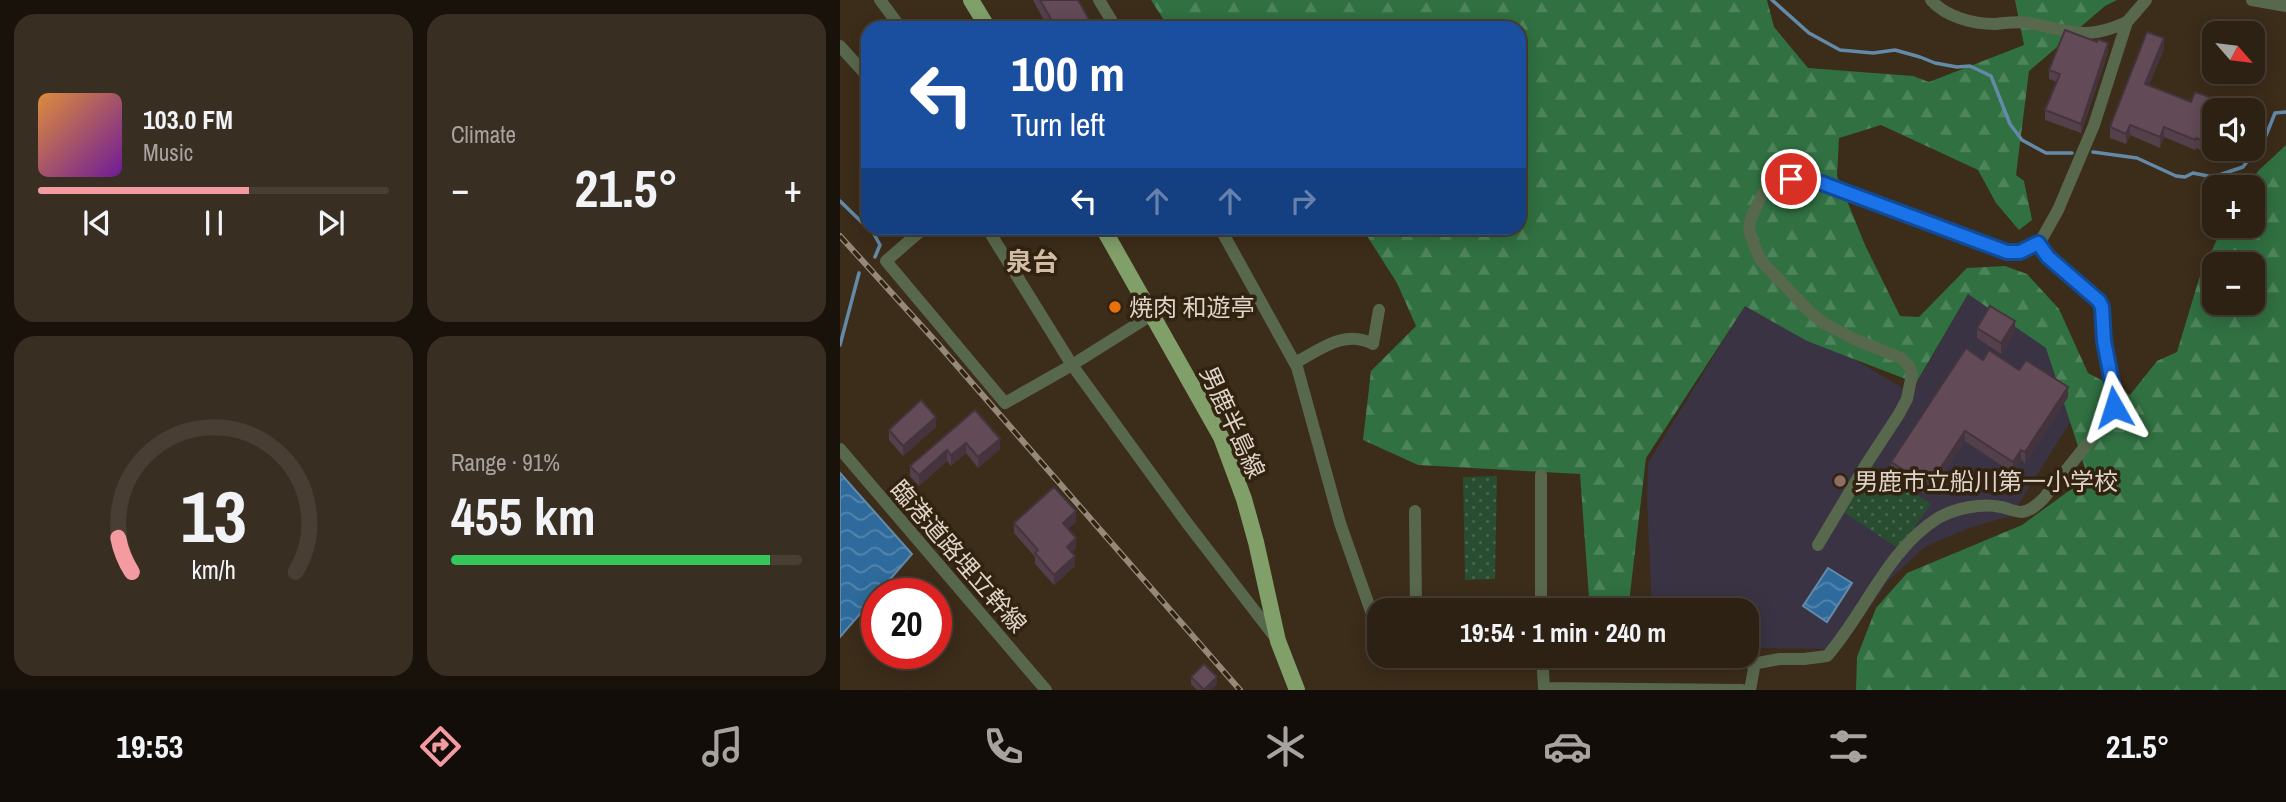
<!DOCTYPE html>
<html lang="en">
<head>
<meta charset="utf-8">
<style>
	body { margin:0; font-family:"Archivo Narrow","Noto Sans JP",sans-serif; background:#392e22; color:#f1f3f6; height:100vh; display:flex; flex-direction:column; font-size:26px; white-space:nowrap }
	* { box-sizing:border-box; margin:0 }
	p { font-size:23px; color:#a7a3a0 }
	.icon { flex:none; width:38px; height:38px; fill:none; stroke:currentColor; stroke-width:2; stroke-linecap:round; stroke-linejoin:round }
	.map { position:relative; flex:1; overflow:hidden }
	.drawer { display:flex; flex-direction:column; gap:14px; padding:14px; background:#19120b; width:840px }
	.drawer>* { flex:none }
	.hud { position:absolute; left:21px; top:21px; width:665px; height:214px; border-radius:21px; box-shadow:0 4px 18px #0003,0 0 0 2px #483e34; background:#1a4fa0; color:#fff; overflow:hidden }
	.needle { width:46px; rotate:118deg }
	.tools { position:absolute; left:1362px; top:21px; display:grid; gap:14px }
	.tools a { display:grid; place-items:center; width:63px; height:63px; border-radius:14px; background:#2d2114; box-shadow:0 4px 18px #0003,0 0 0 2px #483e34; font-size:35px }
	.speed { position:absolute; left:21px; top:578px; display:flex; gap:14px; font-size:35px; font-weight:700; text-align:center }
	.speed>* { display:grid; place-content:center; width:91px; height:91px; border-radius:50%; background:#2d2114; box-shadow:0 4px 18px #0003,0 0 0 2px #483e34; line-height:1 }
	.speed .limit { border:10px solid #d22; background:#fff; color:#111 }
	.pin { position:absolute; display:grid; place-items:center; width:60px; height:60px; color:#fff; margin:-30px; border:4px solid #fff; border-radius:50%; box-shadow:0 2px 7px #0007 }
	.me { position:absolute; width:77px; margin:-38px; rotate:354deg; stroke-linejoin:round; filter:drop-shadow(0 0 5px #0008) }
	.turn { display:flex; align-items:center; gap:24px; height:147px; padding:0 35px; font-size:32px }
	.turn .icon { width:91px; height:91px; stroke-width:2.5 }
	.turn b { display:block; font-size:49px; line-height:60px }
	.lanes { display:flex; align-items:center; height:66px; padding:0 35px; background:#0003; justify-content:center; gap:35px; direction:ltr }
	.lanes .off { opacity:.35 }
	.big { font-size:52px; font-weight:700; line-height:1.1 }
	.drawer .tile { flex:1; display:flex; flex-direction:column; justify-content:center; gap:10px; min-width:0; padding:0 24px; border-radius:21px; background:#392e22 }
	.drawer .dial { align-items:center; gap:0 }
	.dial svg { height:182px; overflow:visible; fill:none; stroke:#483e34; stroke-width:7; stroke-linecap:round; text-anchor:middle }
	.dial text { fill:#f1f3f6; stroke:none }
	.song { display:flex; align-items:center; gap:21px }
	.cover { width:84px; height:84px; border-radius:10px; background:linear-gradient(135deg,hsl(30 70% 55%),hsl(280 70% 35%)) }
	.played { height:7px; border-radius:4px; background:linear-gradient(90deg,#f49aa1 60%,#483e34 60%) }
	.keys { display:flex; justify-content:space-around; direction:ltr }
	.heat { display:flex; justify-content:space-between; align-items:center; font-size:38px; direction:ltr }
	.charge { height:10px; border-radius:5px; background:linear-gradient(90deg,#34c759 91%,#483e34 0) }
	.drawer .tiles { flex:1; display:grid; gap:14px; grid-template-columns:repeat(2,1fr) }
	.trip { position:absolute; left:527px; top:598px; width:392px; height:70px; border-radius:21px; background:#2d2114; box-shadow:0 4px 18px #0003,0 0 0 2px #483e34; font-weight:700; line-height:70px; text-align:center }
	.tab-bar { display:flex; height:112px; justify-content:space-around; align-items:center; background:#120d08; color:#a7a3a0 }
	.tab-bar .icon { width:49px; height:49px }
	.tab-bar .on { color:#f49aa1 }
	.tab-bar b { font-size:32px; color:#f1f3f6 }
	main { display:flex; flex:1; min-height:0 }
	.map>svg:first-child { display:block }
	.education { fill:#393344 }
	.grass { fill:url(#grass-dots) }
	.forest { fill:url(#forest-firs); fill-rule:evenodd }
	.water { fill:url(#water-waves); stroke:#638aa9; stroke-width:2 }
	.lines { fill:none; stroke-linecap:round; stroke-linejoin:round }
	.stream { stroke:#638aa9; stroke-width:3.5 }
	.minor { stroke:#58684d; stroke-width:12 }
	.major { stroke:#809f69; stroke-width:16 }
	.rail-casing { stroke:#95897a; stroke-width:6 }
	.rail { stroke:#322210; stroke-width:3.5; stroke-dasharray:10; stroke-linecap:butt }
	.wall { fill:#54404b }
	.shaded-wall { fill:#45343d }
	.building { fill:#624a57; stroke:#45343d; stroke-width:2 }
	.route-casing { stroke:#114b97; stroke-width:18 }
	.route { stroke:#1a73e8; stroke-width:12 }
	.food-dot { fill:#e8710a; stroke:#322210; stroke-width:2.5 }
	.education-dot { fill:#8d6e63; stroke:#322210; stroke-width:2.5 }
	.labels { text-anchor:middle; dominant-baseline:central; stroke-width:7; stroke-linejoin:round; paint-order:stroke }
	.poi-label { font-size:24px; fill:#ded4c8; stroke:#322210; text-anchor:start }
	.street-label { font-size:24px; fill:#ded4c8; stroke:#322210 }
	.neighbourhood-label { font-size:26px; font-weight:bold; fill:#d2bda7; stroke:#322210 }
</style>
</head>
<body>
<main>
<section class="drawer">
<div class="tiles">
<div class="tile">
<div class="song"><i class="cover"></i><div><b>103.0 FM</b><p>Music</p></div></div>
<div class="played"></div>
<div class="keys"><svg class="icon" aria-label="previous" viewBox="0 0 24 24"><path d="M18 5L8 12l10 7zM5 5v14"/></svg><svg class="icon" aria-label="pause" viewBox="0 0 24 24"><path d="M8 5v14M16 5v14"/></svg><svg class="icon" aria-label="next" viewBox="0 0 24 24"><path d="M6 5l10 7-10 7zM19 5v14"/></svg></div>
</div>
<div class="tile"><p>Climate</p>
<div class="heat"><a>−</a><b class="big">21.5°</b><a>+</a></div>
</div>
<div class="tile dial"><svg viewBox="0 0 100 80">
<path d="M14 69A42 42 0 1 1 86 69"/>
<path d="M14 69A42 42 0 0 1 8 54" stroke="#f49aa1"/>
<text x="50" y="56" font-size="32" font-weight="700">13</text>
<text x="50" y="72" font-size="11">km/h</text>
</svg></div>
<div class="tile"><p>Range · 91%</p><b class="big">455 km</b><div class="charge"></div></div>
</div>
</section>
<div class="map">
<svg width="1446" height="690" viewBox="0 0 1446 690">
	<defs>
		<pattern id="grass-dots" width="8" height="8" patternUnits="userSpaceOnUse" patternTransform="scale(1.75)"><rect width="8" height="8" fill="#294d31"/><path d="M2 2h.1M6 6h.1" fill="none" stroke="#48664d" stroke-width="1.8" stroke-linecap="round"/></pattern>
		<pattern id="forest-firs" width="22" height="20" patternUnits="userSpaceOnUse" patternTransform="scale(1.75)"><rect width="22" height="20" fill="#307041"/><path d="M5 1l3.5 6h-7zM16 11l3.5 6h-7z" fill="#4e845b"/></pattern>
		<pattern id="water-waves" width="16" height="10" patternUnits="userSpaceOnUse" patternTransform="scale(1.75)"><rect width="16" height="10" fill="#2e6b9c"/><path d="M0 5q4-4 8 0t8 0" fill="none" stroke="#5686ac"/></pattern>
	</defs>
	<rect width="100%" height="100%" fill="#3c2c1a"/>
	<polygon class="education" points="1128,294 1216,346 1240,407 1171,516 1129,528 1085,547 1048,581 1001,649 919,648 907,644 906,611 812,611 807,499 808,463 910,297 1071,393"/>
	<g class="grass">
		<polygon points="1032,465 1091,504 1059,549 1002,511"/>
		<polygon points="657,476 655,579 625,580 623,477"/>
	</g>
	<path class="forest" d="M311 0H927L934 27 968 68 1073 76 1089 82 1184 45 1175 0H1277L1265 6 1189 71 1176 175 1184 181 1192 220 1179 230 1156 203 1138 170 1041 125 999 138 997 176 1025 245 1060 316 1079 317 1127 268 1165 266 1187 274 1219 309 1248 373 1290 395 1317 361 1337 352 1359 279 1383 226H1412V187H1408L1418 171 1446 145V690H1016L1017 657 1036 608 1067 573 1182 525 1248 477 1206 348 1128 294 1076 383 967 341 905 306 806 458 788 611H750L740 474 578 465 523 440 531 371 576 326 557 283 522 228H679V28H329ZM1374 264H1412V303H1374Z"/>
	<g class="water">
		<polygon points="0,473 72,554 0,637"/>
		<polygon points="988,568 1012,583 987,622 963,606"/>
	</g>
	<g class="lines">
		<g class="stream">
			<polyline points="932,0 969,33 1000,50 1033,53 1055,50 1080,57 1095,63 1117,67 1130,66 1151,76 1170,124 1182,140 1206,153 1232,153"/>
			<polyline points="1253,152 1297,158 1336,176 1345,177 1353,173 1373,177 1403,167 1425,138 1435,113 1446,112"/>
			<polyline points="0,201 34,234 40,245 35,257"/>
			<polyline points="0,345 19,273"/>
		</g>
		<g class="minor">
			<polyline points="40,0 61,28"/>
			<polyline points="259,0 276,28"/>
			<path d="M1091 0C1106 17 1133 24 1155 24 1166 23 1177 21 1188 23 1230 30 1244 42 1287 22"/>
			<polyline points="1412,0 1446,6"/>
			<polyline points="0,46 28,77"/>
			<polyline points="84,228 46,261 165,403 232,365 313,314"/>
			<polyline points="147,228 232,365 347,523 438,641"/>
			<polyline points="380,228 457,367 500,523 539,634"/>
			<path d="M455 363C481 349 505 329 533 344L539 310"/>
			<polyline points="0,449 206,690"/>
			<polyline points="701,475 701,611"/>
			<polyline points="575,511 576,611"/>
			<polyline points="978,545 1025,466 1059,414 1067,399 1072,374 1069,366 1061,358 1014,339 985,324 970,312 922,262 915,248 909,229 911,218 923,193 937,183 951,179 976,181 1167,252 1180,252 1200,242 1218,210 1254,125 1287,22 1306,0"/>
			<polyline points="702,656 704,688 902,690"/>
			<polyline points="903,656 910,660 914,668 910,690"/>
			<path d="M912 664 940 659H964L987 656C1025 613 1047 550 1098 518 1116 508 1141 503 1161 507 1167 508 1175 512 1182 512 1191 511 1198 504 1204 498L1271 414 1275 398 1264 341 1263 307 1259 301 1207 257 1198 243"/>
		</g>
		<g class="major">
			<polyline points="131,0 148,28"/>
			<polyline points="263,228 381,437 404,499 416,542 438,641 457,690"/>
		</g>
		<defs>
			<polyline id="rail" points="0,236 98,344 400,690"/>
		</defs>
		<use href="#rail" class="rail-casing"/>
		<use href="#rail" class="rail"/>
	</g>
	<g class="wall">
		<polygon points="193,0 238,0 254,28 208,28"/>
		<polygon points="1324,49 1309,85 1351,102 1400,110 1374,110 1374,149 1388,149 1384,160 1356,148 1355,150 1324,137 1320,148 1290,135 1286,144 1270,138 1270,127"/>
		<polygon points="1268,52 1241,133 1205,120 1205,110 1217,82 1209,79 1209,70"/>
		<polygon points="1137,328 1175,332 1161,354 1137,338"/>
		<polygon points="1143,360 1179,370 1228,397 1185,463 1181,460 1173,473 1125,441 1094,488 1091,486 1086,495 1051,472 1051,462"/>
		<polygon points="135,410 160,449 138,468 126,453 111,466 107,461 79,486 70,476 70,466"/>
		<polygon points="96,427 63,456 49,440 49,430"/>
		<polygon points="236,522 228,529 236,548 232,552 235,566 214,585 195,564 195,557 174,533 174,523"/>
		<polygon points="351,677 377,684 371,690 357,690 351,684"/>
	</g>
	<g class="shaded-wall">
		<polygon points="1324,38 1324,49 1305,94 1305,84"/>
		<polygon points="1268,43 1268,52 1241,133 1241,124"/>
		<polygon points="1290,125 1290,135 1286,144 1286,134"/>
		<polygon points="1324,127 1324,137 1320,148 1320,137"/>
		<polygon points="1384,149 1388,149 1384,160"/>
		<polygon points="1175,321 1175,332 1161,354 1161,343"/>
		<polygon points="1228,387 1228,397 1185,463 1185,452"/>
		<polygon points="96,417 96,427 63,456 63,446"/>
		<polygon points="1125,431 1125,441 1094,488 1094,478"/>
		<polygon points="160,439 160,449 138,468 138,457"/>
		<polygon points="126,443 126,453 111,466 111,455"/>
		<polygon points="107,450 107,461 79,486 79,475"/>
		<polygon points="1181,450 1181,460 1173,473 1173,462"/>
		<polygon points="1091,476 1091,486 1086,495 1086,484"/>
		<polygon points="236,511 236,522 223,533 223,523"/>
		<polygon points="236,538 236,548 227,557 227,547"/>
		<polygon points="235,556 235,566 214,585 214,575"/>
		<polygon points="377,677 377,684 371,690 364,690"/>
	</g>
	<g class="building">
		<polygon points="200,0 238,0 254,28 216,28"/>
		<polygon points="1225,30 1257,42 1258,39 1268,43 1241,124 1205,110 1220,74 1209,70"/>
		<polygon points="1307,32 1324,38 1305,84 1351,102 1355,92 1400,108 1400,110 1374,110 1374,145 1356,138 1355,140 1324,127 1320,137 1290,125 1286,134 1270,127"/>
		<polygon points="1150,306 1175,321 1161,343 1137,328"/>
		<polygon points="1126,348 1143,360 1149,350 1179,370 1186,360 1228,387 1185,452 1181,450 1173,462 1125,431 1094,478 1091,476 1086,484 1051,462"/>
		<polygon points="81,400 96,417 63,446 49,430"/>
		<polygon points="135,410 160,439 138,457 126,443 111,455 107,450 79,475 70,466"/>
		<polygon points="214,487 236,511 223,523 236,538 227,547 235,556 214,575 195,553 198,550 174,523"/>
		<polygon points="364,664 377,677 364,690 351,677"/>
	</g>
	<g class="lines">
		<defs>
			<polyline id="route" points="951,179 976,181 1167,252 1180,252 1198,243 1208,257 1259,301 1262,307 1264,341 1275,398 1274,407"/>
		</defs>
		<use href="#route" class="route-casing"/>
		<use href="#route" class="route"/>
	</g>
	<circle class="food-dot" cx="275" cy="307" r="7"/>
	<circle class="education-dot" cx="1000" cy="481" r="7"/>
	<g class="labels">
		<g class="poi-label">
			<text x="289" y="307">焼肉 和遊亭</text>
			<text x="1014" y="481">男鹿市立船川第一小学校</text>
		</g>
		<g class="street-label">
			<text transform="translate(393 422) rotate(65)">男鹿半島線</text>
			<text transform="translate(119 556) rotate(49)">臨港道路埋立幹線</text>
		</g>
		<g class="neighbourhood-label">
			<text x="192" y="261">泉台</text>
		</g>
	</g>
</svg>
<div class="tools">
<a><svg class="needle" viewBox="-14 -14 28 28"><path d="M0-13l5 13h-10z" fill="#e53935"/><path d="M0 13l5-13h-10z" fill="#a7a3a0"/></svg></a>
<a><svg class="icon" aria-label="sound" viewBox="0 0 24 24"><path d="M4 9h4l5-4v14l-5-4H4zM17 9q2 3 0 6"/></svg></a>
<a>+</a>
<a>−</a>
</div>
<div class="speed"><div class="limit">20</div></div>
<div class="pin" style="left:951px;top:179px;background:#d93025"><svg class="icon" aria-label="arrive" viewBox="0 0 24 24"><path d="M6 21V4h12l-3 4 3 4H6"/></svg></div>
<svg class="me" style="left:1274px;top:407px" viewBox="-20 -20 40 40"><path d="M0-17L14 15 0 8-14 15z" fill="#1a73e8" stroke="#fff" stroke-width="4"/></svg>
<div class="trip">19:54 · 1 min · 240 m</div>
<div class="hud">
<div class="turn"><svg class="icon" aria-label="left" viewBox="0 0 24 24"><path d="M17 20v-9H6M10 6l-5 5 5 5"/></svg><div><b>100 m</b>Turn left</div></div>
<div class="lanes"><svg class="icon" aria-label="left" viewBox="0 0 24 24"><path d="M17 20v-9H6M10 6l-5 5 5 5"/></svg><svg class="icon off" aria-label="ahead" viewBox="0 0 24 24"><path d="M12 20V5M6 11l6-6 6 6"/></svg><svg class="icon off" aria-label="ahead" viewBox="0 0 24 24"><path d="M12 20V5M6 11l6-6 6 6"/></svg><svg class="icon off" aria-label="right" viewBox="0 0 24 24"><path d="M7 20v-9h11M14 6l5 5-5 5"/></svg></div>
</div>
</div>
</main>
<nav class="tab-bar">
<b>19:53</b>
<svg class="icon on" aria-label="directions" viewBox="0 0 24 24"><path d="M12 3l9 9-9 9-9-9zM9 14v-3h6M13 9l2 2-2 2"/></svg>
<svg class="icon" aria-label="music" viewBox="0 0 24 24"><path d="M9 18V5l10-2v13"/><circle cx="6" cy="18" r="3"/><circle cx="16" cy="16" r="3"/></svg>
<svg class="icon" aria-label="phone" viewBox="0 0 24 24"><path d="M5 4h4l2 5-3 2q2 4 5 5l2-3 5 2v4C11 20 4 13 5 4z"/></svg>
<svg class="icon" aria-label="climate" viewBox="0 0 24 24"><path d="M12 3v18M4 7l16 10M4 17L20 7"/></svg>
<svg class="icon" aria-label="car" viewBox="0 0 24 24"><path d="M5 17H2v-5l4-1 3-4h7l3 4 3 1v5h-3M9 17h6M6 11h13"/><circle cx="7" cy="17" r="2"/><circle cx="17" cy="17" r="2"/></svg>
<svg class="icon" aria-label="filters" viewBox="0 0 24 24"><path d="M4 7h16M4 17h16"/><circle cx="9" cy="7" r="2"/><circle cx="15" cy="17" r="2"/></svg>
<b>21.5°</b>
</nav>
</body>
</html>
